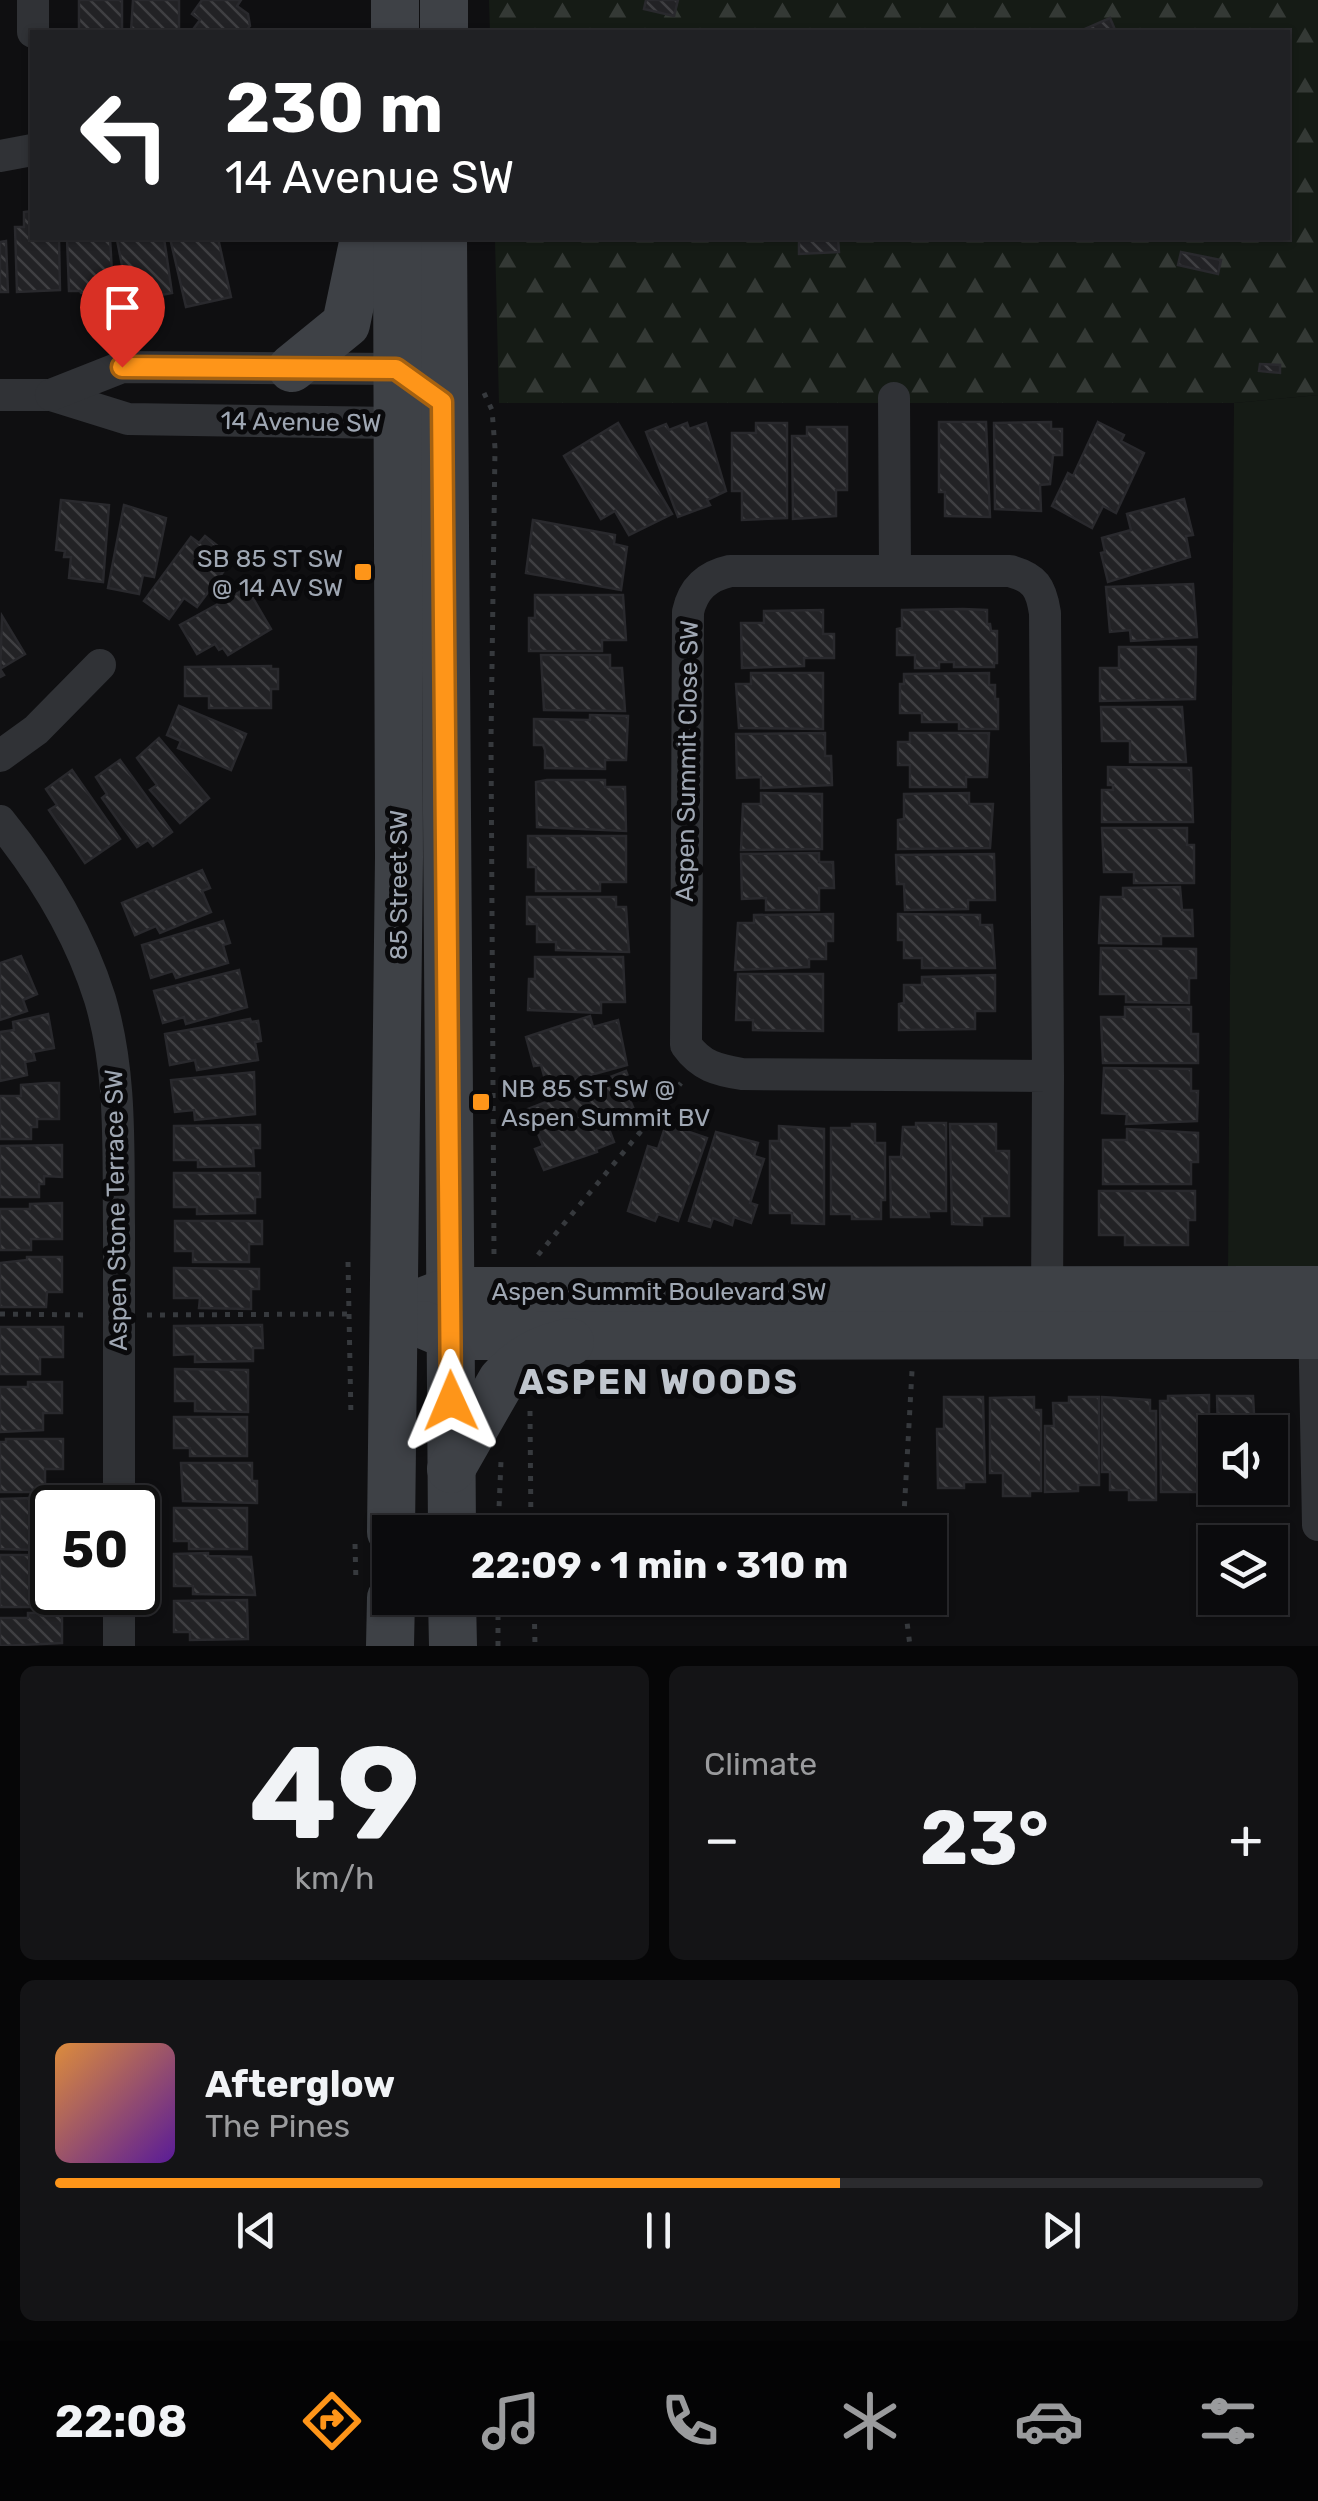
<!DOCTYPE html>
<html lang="en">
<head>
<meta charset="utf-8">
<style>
	body { margin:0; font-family:Rubik,sans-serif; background:#141416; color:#f1f3f6; height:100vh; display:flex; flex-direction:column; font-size:38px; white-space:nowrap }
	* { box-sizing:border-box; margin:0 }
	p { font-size:32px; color:#9a9b9d }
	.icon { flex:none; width:55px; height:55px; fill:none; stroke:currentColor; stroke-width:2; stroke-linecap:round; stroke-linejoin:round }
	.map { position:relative; height:1646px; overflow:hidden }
	.drawer { display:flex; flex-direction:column; gap:20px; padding:20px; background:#060607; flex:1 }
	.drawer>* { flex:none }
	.hud { position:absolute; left:30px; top:30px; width:1260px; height:210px; border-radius:0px; box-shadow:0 2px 8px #0004,0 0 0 2px #2b2b2e; background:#202124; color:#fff; overflow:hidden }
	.tools { position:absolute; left:1198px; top:1415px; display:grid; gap:20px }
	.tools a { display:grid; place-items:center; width:90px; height:90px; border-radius:0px; background:#0b0b0d; box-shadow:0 2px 8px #0004,0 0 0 2px #2b2b2e; font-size:50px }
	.speed { position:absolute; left:30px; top:1485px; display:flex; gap:20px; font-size:50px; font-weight:700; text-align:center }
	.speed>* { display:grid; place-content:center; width:130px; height:130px; border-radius:50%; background:#0b0b0d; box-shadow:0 2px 8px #0004,0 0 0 2px #2b2b2e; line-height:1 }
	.speed .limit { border:5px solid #111; border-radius:15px; background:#fff; color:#111 }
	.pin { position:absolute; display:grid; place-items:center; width:85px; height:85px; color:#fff; margin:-102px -42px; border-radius:50% 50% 50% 0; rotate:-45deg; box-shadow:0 0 10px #0007 }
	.pin .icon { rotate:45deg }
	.me { position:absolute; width:110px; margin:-55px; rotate:359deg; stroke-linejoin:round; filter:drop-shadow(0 0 8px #0008) }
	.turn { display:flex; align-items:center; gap:35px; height:210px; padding:0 30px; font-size:45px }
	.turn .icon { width:130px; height:130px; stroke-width:2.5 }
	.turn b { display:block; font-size:70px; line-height:85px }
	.big { font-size:75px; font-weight:700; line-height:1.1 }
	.drawer .tile { flex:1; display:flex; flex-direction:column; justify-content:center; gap:15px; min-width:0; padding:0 35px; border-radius:15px; background:#141416 }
	.drawer .dial { align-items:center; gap:0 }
	.dial b { font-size:130px; line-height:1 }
	.song { display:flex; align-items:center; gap:30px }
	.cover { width:120px; height:120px; border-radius:15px; background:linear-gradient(135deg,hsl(30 70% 55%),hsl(270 70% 35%)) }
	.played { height:10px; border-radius:5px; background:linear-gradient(90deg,#fe9519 65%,#2b2b2e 65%) }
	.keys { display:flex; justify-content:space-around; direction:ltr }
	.heat { display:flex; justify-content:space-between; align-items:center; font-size:55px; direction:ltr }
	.drawer .tiles { flex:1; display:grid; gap:20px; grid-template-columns:1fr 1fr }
	.tile:last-child { grid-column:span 2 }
	.trip { position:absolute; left:372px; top:1515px; width:575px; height:100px; border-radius:0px; background:#0b0b0d; box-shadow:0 2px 8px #0004,0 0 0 2px #2b2b2e; font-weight:700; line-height:100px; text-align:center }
	.dock { display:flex; height:160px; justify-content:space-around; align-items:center; background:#040405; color:#9a9b9d }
	.dock .icon { width:70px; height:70px }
	.dock .selected { color:#fe9519 }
	.dock b { font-size:45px; color:#f1f3f6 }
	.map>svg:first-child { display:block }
	.forest { fill:url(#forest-firs) }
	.green { fill:#151b15 }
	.building { fill:url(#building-back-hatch); stroke:#29292d; stroke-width:2.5 }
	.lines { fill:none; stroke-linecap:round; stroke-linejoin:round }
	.path { stroke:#36393d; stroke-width:5; stroke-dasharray:5 8; stroke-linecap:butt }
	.street { stroke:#303236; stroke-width:32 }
	.secondary { stroke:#3e4146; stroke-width:48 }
	.route-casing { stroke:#a56110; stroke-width:25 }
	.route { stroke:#fe9519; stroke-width:18 }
	.poi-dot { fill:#fe9519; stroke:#0a0a0c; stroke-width:4 }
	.labels { text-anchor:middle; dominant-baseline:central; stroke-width:10; stroke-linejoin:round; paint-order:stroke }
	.street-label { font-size:25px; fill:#9fa7b3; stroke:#0a0a0c }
	.poi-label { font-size:25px; fill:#9fa7b3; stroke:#0a0a0c; text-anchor:end }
	.district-label { font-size:35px; font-weight:bold; letter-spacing:2.5px; fill:#c0c6ce; stroke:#0a0a0c }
</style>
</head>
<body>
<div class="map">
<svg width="1318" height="1646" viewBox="0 0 1318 1646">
	<defs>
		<pattern id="forest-firs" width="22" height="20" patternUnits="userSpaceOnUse" patternTransform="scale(2.5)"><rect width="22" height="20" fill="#151b15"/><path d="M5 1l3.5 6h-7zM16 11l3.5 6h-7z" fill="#343935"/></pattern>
		<pattern id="building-back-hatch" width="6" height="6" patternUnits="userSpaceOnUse" patternTransform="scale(2.5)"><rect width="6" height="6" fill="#222225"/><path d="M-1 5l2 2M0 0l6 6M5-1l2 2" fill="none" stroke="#3f3f42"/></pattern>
	</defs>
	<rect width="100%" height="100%" fill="#0f0f11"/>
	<polygon class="forest" points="489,0 1318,0 1318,395 1234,403 499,403 495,238 1288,238 1288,32 490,32"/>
	<polygon class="green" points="1318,395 1318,1268 1228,1268 1234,403"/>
	<g class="building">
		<rect x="79" y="0" width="43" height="32"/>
		<polygon points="133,0 179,0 179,32 131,32"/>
		<polygon points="202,0 241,0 237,6 248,14 250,26 245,32 191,32 200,20 192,14"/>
		<polygon points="646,0 678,0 674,16 644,9"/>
		<polygon points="1110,18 1116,32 1074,32 1085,29"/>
		<polygon points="32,211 32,238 59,238 60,290 17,292 15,227 24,227 24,212"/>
		<polygon points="67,238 110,238 113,290 81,293 80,291 69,291"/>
		<polygon points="129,238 164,238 172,293 129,301 117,240"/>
		<polygon points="170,238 218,238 231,297 186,307"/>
		<polygon points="799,238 838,238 839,252 799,254"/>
		<polygon points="6,241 8,292 0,292 0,242"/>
		<polygon points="1181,252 1221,260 1218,274 1178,265"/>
		<polygon points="1260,364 1280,365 1280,373 1259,371"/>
		<polygon points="939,422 986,422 990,517 945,516 945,492 939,492"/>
		<polygon points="1051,422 1051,429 1062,429 1062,455 1053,455 1050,484 1040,485 1041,511 995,509 994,423"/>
		<polygon points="1098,422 1124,435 1121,441 1144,453 1116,513 1103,506 1092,528 1052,506 1068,473 1073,476"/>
		<polygon points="618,423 672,514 629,535 615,511 601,519 564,456"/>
		<polygon points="687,423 689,429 706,423 726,491 707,500 710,505 678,517 646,432 666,424 669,430"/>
		<polygon points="756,423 787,423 787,518 742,520 742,491 732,491 732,433 756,433"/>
		<polygon points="807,427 847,427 847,490 836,490 836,516 793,519 792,436 807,436"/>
		<polygon points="1184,499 1193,535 1186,536 1190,557 1108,582 1101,553 1105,552 1102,538 1131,530 1127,514"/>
		<polygon points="61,500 109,505 103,582 69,578 71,557 64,557 65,551 56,550"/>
		<polygon points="124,505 166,518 154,577 143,575 139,594 108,588"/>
		<polygon points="533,520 615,535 614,544 627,547 621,590 526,573"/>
		<polygon points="205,536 219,547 214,553 229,564 197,607 184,598 169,619 144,601 191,537 199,543"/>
		<polygon points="1193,584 1197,637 1131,641 1130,630 1110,632 1106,587"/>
		<polygon points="247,588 271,629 228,655 223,648 219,650 215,644 197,654 180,625"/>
		<polygon points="535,595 623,595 626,640 602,640 602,651 529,651 529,618 535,618"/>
		<polygon points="963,609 987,610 987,624 990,624 991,631 997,631 997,663 994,663 994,667 954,667 954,662 939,662 939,668 915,668 915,655 897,655 897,629 902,628 902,610"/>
		<polygon points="823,610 823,634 834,634 834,658 804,658 804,666 742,668 741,623 764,623 764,611"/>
		<polygon points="2,616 25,654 0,669 4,675 0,677"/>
		<polygon points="1119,647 1196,647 1195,699 1100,701 1100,668 1119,668"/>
		<polygon points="541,655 610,655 610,668 622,668 625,711 544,710"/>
		<polygon points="271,666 271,669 278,669 278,689 271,689 271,708 209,708 209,696 185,696 185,667"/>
		<polygon points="751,673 823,673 823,729 739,728 736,684 751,684"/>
		<polygon points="989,673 989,685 995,685 995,699 998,699 998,729 959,729 959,722 922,722 922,713 900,713 900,684 904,684 904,674"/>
		<polygon points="179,706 246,734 231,770 178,748 181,741 167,735"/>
		<polygon points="1101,707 1182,707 1186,762 1130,762 1130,741 1102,741"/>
		<polygon points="590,715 628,716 626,760 605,760 605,769 545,768 545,750 543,745 534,745 534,719 590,720"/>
		<polygon points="825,733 825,756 831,756 832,785 761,788 761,777 737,778 736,734"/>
		<polygon points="910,733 989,733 987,777 966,777 966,787 910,787 910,765 898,765 898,742 910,742"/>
		<polygon points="159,738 209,798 180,823 150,790 157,785 137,758"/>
		<polygon points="120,760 172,832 153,846 148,840 137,847 102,798 107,794 96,777"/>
		<polygon points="1108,767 1191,768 1193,822 1102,822 1102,790 1113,790 1113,785 1108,785"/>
		<polygon points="72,770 120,839 85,863 49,810 57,805 46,789"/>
		<polygon points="547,780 605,780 605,787 625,787 626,831 537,827 536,782"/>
		<polygon points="761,793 822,794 822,849 741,850 743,804 761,804"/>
		<polygon points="969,793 969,804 993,804 990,848 898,849 898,820 904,819 904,794"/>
		<polygon points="1102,828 1187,828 1187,845 1194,845 1194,883 1134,883 1134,872 1104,872"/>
		<polygon points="528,836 626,836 626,882 600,882 600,891 536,891 536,867 528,867"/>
		<polygon points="819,853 819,862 833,862 834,888 819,888 819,910 766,910 766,898 742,899 741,854"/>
		<polygon points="994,854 995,900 968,900 968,909 905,910 904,884 897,884 896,855"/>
		<polygon points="202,870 210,888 202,891 211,912 160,933 156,926 135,935 122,903"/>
		<polygon points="1180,887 1182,910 1192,910 1193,936 1161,936 1161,944 1099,943 1101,897 1123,897 1123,888"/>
		<polygon points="527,897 616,897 616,907 626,907 629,952 556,950 556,942 537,942 537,924 527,924"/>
		<polygon points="833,914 833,941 826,941 826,959 809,959 809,967 735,970 738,923 754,923 754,915"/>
		<polygon points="898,914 980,915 980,925 992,925 995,968 922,968 922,958 904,958 904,940 898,940"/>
		<polygon points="223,921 230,943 223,945 228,963 176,978 173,971 151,978 142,945"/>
		<polygon points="1101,948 1196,949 1196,978 1189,978 1189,1003 1126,1002 1126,994 1100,994"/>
		<polygon points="21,956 37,994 23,1000 27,1011 0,1020 0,963"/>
		<polygon points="535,957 623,957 625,1002 601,1002 601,1013 528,1010 529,979 535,979"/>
		<polygon points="239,970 247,1007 186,1024 184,1017 163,1023 154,991"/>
		<polygon points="738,974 823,974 823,1031 753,1030 753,1020 736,1020"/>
		<polygon points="995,975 995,1011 975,1011 975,1029 899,1030 899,1004 904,1003 904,985 922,985 922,977"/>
		<polygon points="1125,1007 1191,1007 1191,1034 1198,1034 1198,1063 1103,1063 1101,1017 1125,1017"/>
		<polygon points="48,1014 54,1048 33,1052 35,1060 25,1062 27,1075 0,1081 0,1032 14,1030 13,1022"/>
		<polygon points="590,1016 593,1027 618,1020 627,1065 547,1087 541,1065 534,1066 526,1037"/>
		<polygon points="250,1019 251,1022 258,1021 261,1041 255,1042 258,1060 197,1070 195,1060 170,1065 165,1034"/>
		<polygon points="1104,1068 1191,1069 1191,1091 1198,1091 1197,1121 1126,1124 1127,1114 1102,1113"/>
		<polygon points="626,1071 633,1090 627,1093 633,1107 618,1113 622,1124 609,1129 614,1142 596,1149 597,1152 544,1170 535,1149 543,1146 528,1109"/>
		<polygon points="254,1072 255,1114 195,1120 194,1110 175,1112 171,1080"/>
		<polygon points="47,1083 59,1083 59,1119 37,1119 37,1127 31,1127 31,1139 0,1139 0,1096 21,1096 21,1085"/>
		<polygon points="916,1123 946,1123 946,1211 928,1211 929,1217 891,1217 890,1157 901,1157 903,1127 916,1127"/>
		<polygon points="666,1124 707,1138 678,1221 658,1214 655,1221 628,1211 648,1146 658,1149"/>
		<polygon points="852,1124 875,1124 875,1143 885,1143 885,1200 881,1200 881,1219 852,1219 852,1214 831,1214 831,1128 852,1128"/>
		<polygon points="950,1124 996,1124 996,1151 1009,1151 1009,1216 982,1216 982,1225 952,1224"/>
		<polygon points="260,1125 260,1148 253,1148 254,1166 198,1167 198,1160 174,1160 174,1126"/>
		<polygon points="779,1126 824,1129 824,1224 792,1223 792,1213 770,1213 770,1141 779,1141"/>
		<polygon points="1127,1129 1198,1133 1198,1162 1191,1162 1191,1184 1103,1184 1103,1140 1127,1140"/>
		<polygon points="716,1132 758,1143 754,1156 764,1159 750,1203 757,1205 751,1223 734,1217 732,1225 713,1218 710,1227 689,1221"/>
		<polygon points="62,1145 62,1177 44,1176 44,1184 39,1184 39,1197 0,1197 0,1146"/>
		<polygon points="174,1173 260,1173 260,1197 255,1197 255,1213 197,1214 197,1207 174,1207"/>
		<polygon points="1099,1191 1195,1191 1195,1220 1188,1220 1188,1245 1125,1245 1125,1235 1099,1235"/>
		<polygon points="62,1203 62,1239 31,1239 31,1250 0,1250 0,1209 30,1209 30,1204"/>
		<polygon points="175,1221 262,1221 262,1244 249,1244 249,1262 193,1262 193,1251 175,1251"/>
		<polygon points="27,1257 62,1257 62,1292 47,1292 46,1307 0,1307 0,1263 27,1260"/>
		<polygon points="174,1268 259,1269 259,1289 251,1289 251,1309 199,1308 200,1298 174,1298"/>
		<polygon points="262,1325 263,1348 253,1348 253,1361 195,1362 195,1354 174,1355 174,1326"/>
		<polygon points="0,1327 63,1327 63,1357 40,1357 40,1374 0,1374"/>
		<polygon points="175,1369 248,1370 248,1412 195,1411 195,1401 175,1401"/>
		<polygon points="28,1382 62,1382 62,1413 43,1413 43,1430 0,1432 0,1387 28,1387"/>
		<polygon points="1209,1395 1209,1421 1213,1421 1211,1492 1161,1492 1160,1401 1168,1401 1168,1396"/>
		<polygon points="1217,1396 1253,1396 1255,1432 1218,1432"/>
		<polygon points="944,1397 983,1397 985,1482 964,1482 964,1488 938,1488 937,1429 944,1429"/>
		<polygon points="1034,1397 1034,1410 1041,1410 1041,1491 1030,1491 1030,1496 1003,1496 1003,1473 990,1473 990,1398"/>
		<polygon points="1069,1397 1099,1397 1099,1485 1078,1485 1078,1491 1045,1492 1045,1426 1054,1426 1053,1403 1069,1403"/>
		<polygon points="1102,1397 1150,1400 1150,1411 1156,1411 1156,1500 1129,1500 1129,1490 1110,1490 1110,1472 1102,1472"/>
		<polygon points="174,1417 247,1417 247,1456 190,1456 190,1448 174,1448"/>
		<polygon points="1270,1434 1276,1434 1276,1500 1218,1497 1218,1488 1270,1488"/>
		<polygon points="6,1439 63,1439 63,1469 45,1469 45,1488 37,1488 37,1492 0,1492 0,1442 6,1442"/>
		<polygon points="181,1463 252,1463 252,1481 257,1481 257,1503 183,1501"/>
		<polygon points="63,1497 63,1508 52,1508 52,1530 44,1530 44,1539 36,1539 36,1550 0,1549 0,1499"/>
		<polygon points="174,1508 247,1508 247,1549 189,1549 189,1541 174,1541"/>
		<polygon points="208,1553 208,1556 251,1557 255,1595 193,1594 193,1586 174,1586 174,1554"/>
		<polygon points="0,1555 52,1555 52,1586 43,1586 43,1594 37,1594 37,1607 0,1607"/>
		<polygon points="247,1600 248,1639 190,1640 190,1632 174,1632 174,1601"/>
		<polygon points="28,1613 62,1613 62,1643 0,1646 0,1618 28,1618"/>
	</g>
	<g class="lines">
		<g class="path">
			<polyline points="484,393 492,410 495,448 491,740 494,1255"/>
			<polyline points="538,1255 681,1083"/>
			<polyline points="348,1262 351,1418"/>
			<polyline points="0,1314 91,1315"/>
			<polyline points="147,1315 349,1314"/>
			<polyline points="530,1411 531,1532"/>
			<polyline points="498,1532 501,1461"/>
			<polyline points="903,1532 912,1371"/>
			<polyline points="355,1544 356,1583"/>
			<polyline points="534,1598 535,1646"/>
			<polyline points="904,1598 910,1646"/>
			<polyline points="498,1646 498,1598"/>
		</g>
		<g class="street">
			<polyline points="33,0 33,32"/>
			<polyline points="0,156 32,150"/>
			<polyline points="0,395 51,395 128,419 396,423 416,414"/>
			<polyline points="51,395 122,367 396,369 412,381"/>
			<polyline points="894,398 895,570"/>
			<polyline points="0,756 36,730 100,665"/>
			<path d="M0 821C43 874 79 932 100 999 122 1073 118 1149 119 1226 119 1320 119 1414 119 1508"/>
			<path d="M1047 1311 1048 1076 1045 613C1041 587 1035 578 1010 571H730C707 576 693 589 688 612L686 1045C701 1066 717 1070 742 1074L1048 1076"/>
			<polyline points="1314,1314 1318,1525"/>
			<polyline points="119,1646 119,1592"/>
		</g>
		<g class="secondary">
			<polyline points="395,32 395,0"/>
			<polyline points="444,32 444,0"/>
			<polyline points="443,238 452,1532"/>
			<polyline points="292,368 346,324 364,238"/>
			<polyline points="419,1303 450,1291 1318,1290"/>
			<polyline points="424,1325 450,1336 488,1336 1318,1335"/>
			<path d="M451 1469 502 1380C521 1359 542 1348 570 1342"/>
			<polyline points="391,1532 399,857 397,238"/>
			<polyline points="452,1598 453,1646"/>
			<polyline points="390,1646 391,1598"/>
		</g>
	</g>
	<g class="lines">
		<defs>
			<polyline id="route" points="122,367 396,369 442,402 451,1401"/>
		</defs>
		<use href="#route" class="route-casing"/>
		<use href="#route" class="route"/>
	</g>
	<g class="poi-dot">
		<rect x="353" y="562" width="20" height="20" rx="5"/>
		<rect x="471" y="1092" width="20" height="20" rx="5"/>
	</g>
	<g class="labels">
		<g class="street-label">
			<text transform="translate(301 422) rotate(1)">14 Avenue SW</text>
			<text transform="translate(687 761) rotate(-89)">Aspen Summit Close SW</text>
			<text transform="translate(398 885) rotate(-90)">85 Street SW</text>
			<text transform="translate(116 1210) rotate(-91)">Aspen Stone Terrace SW</text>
			<text x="659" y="1291">Aspen Summit Boulevard SW</text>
		</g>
		<g class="poi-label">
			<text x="343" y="558">SB 85 ST SW<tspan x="343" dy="29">@ 14 AV SW</tspan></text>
			<text x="501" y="1088" text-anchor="start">NB 85 ST SW @<tspan x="501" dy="29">Aspen Summit BV</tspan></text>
		</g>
		<g class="district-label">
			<text x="659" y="1382">ASPEN WOODS</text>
		</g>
	</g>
</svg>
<div class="tools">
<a><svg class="icon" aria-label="sound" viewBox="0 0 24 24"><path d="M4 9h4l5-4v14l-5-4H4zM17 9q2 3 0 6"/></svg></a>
<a><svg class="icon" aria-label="layers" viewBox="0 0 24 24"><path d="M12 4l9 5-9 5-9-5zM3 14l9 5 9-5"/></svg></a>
</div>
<div class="speed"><div class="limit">50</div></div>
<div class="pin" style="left:122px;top:367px;background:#d93025"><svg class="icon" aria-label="arrive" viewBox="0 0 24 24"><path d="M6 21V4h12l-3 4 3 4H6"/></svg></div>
<svg class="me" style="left:451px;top:1401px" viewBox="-20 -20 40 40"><path d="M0-17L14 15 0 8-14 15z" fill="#fe9519" stroke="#fff" stroke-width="4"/></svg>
<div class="trip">22:09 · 1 min · 310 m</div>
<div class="hud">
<div class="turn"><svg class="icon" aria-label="left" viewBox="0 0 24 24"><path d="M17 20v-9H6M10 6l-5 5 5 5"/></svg><div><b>230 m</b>14 Avenue SW</div></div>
</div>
</div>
<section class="drawer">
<div class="tiles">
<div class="tile dial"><b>49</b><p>km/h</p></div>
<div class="tile"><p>Climate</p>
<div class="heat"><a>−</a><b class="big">23°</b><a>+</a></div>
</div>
<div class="tile">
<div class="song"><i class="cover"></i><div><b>Afterglow</b><p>The Pines</p></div></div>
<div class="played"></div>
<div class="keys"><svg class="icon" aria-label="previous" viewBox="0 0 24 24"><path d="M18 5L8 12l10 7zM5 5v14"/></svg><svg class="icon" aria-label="pause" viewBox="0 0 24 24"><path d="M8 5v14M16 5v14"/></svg><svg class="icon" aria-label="next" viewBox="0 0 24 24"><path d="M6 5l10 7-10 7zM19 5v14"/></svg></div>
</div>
</div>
</section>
<nav class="dock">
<b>22:08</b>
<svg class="icon selected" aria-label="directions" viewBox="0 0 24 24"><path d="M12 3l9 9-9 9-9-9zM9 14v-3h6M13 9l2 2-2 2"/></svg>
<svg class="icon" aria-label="music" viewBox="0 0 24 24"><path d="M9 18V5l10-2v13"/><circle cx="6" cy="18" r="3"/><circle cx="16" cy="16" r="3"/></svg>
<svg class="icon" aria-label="phone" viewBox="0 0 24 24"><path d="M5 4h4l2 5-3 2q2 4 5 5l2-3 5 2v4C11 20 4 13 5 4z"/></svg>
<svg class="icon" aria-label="climate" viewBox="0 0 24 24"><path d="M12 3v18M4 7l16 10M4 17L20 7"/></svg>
<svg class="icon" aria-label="car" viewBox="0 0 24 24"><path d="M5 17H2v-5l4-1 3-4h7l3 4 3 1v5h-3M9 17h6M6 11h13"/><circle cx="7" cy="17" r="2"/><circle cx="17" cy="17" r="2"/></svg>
<svg class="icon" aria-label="filters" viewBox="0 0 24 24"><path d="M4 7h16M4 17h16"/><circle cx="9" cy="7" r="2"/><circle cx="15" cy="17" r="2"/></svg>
</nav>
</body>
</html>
